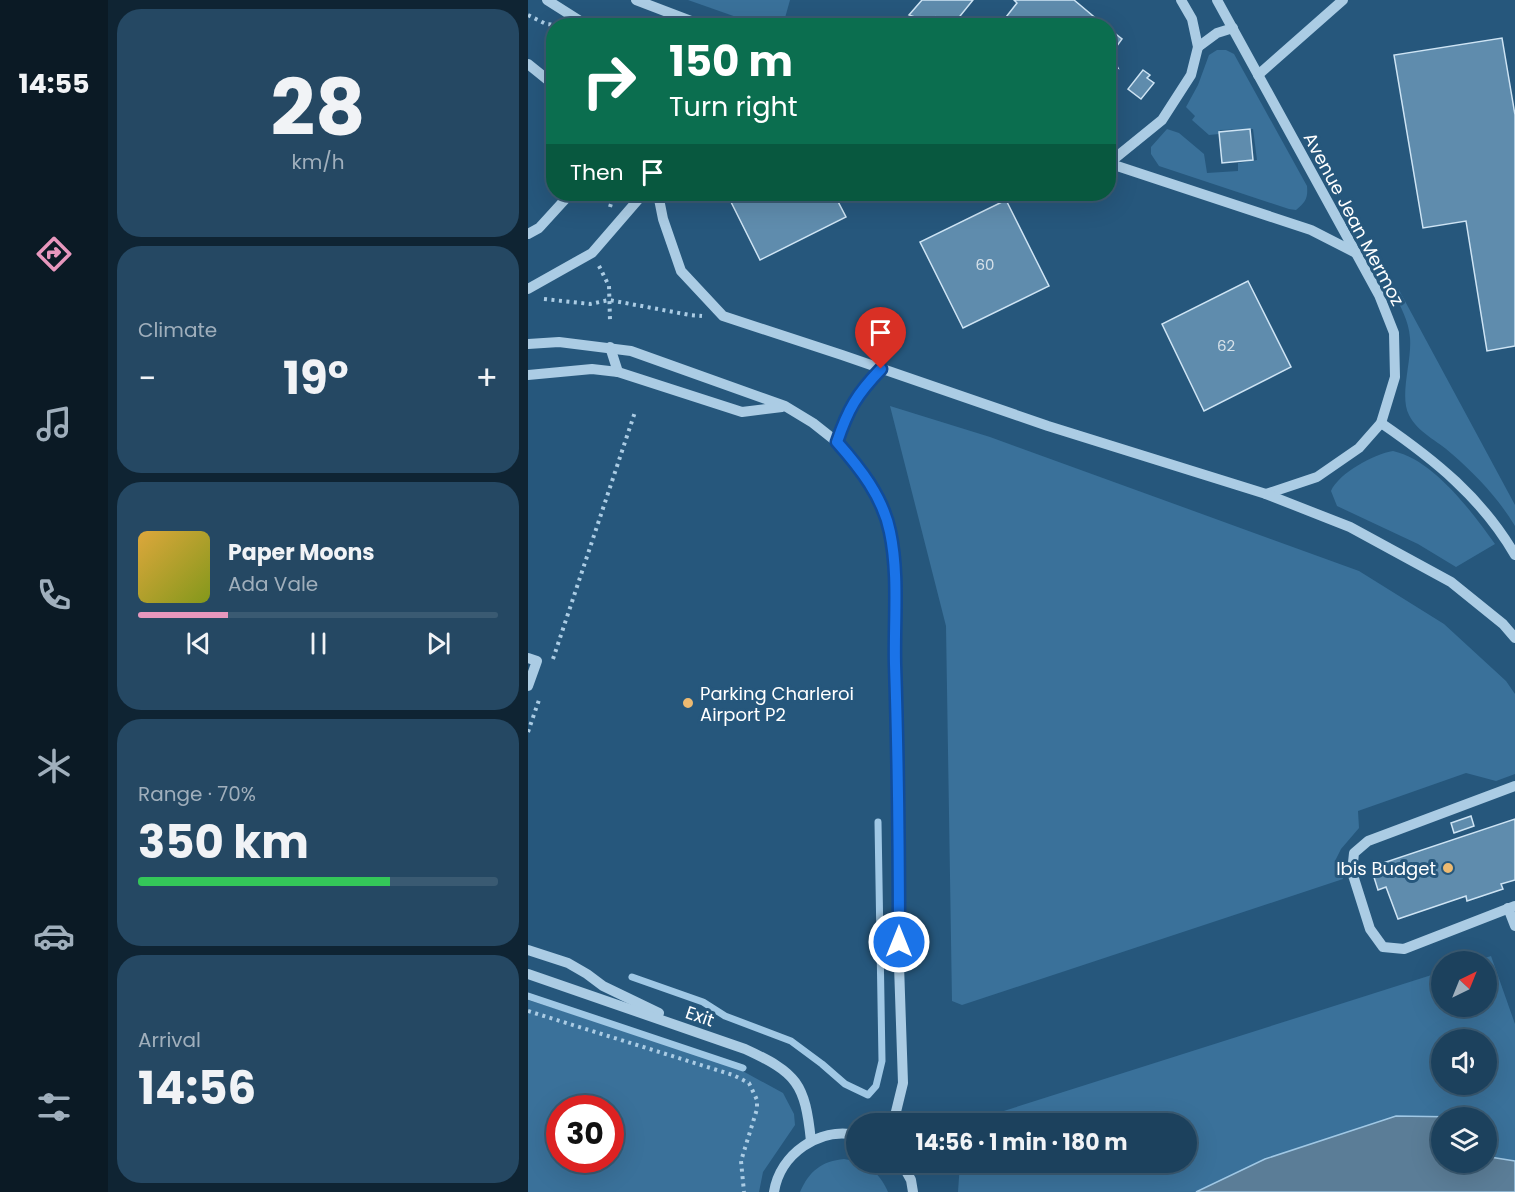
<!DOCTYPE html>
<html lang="en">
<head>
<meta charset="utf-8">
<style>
	body { margin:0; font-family:Poppins,sans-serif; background:#254863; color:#f1f3f6; height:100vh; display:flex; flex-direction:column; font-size:22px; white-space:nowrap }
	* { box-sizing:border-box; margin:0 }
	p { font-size:20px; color:#a0afbc }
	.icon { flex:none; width:33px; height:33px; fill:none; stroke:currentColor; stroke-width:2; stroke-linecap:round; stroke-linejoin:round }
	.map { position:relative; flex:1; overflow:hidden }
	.details { display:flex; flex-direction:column; gap:9px; padding:9px; background:#0f2433; width:420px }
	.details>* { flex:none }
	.hud { position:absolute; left:18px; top:18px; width:570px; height:183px; border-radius:24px; box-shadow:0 6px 24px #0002,0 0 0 2px #3a5a72; background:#0b6e4f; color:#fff; overflow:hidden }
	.needle { width:39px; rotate:43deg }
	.buttons { position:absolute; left:903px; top:951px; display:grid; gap:12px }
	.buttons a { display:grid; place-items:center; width:66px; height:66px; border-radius:50%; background:#1c415d; box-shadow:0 6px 24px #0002,0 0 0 2px #3a5a72; font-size:30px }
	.speed { position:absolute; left:18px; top:1095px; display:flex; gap:12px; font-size:30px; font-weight:700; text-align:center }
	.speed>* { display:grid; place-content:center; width:78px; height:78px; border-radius:50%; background:#1c415d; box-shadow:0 6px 24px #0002,0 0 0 2px #3a5a72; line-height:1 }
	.speed .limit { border:9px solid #d22; background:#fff; color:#111 }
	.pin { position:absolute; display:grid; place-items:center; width:51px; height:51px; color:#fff; margin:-62px -26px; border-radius:50% 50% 50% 0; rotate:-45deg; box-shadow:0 0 6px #0007 }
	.pin .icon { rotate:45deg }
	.me { position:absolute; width:66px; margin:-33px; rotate:0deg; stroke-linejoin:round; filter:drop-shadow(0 0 4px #0008) }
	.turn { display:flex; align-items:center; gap:21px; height:126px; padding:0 24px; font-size:27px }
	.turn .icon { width:78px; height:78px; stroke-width:2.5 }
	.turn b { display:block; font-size:42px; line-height:51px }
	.then { display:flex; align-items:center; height:57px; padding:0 24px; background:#0003; gap:12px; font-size:22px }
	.big { font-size:45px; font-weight:700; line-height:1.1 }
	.details .card { flex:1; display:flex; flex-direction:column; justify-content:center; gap:9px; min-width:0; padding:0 21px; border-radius:24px; background:#254863 }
	.details .dial { align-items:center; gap:0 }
	.dial b { font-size:78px; line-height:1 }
	.song { display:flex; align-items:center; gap:18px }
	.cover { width:72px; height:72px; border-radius:9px; background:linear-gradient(135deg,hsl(40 70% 55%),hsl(70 70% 35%)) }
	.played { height:6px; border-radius:3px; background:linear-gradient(90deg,#e797bd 25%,#3a5a72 25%) }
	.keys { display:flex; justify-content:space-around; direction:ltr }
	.heat { display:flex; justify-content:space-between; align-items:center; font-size:33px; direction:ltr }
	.charge { height:9px; border-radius:4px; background:linear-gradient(90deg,#34c759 70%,#3a5a72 0) }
	.trip { position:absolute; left:318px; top:1113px; width:351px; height:60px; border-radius:30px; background:#1c415d; box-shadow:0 6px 24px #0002,0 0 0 2px #3a5a72; font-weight:700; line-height:60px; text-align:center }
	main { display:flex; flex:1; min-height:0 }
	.dock { display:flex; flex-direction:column; width:108px; justify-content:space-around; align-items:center; background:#0b1a25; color:#a0afbc }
	.dock .icon { width:42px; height:42px }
	.dock .current { color:#e797bd }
	.dock b { font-size:27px; color:#f1f3f6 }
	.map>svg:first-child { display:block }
	.green { fill:#3a719a; fill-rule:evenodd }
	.water { fill:#5b7d97; stroke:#a0c8e5; stroke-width:1.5 }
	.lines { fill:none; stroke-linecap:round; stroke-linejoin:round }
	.stream { stroke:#a0c8e5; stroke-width:7 }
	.building { fill:#5f8cad; stroke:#cee4f4; stroke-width:1.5 }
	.path { stroke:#abcce4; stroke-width:4; stroke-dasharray:3 4.5; stroke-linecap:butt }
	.minor { stroke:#abcce4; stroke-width:10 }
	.route-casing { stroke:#114b97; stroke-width:15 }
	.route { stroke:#1a73e8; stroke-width:10 }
	.poi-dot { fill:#edba71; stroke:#26577c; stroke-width:2 }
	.labels { text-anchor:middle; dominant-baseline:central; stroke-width:6; stroke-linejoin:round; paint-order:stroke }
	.number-label { font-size:15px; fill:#d7e2ea }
	.street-label { font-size:18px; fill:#fff; stroke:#26577c }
	.poi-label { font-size:18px; fill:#fff; stroke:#26577c; text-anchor:start }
</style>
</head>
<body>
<main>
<nav class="dock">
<b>14:55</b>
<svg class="icon current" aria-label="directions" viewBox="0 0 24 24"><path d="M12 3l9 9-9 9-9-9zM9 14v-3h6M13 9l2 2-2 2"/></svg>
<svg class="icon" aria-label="music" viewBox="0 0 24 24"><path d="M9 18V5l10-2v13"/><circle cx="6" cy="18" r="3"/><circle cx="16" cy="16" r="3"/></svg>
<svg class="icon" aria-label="phone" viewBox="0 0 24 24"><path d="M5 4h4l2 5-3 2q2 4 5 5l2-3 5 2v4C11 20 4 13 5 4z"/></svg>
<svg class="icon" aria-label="climate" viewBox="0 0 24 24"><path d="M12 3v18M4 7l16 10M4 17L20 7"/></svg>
<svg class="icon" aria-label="car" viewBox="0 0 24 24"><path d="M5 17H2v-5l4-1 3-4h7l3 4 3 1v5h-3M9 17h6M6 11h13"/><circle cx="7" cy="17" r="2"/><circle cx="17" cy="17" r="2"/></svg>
<svg class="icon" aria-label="filters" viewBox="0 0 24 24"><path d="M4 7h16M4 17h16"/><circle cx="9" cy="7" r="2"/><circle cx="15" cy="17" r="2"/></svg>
</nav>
<section class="details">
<div class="card dial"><b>28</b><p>km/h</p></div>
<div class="card"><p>Climate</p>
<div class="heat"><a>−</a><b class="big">19°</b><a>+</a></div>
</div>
<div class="card">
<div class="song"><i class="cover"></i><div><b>Paper Moons</b><p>Ada Vale</p></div></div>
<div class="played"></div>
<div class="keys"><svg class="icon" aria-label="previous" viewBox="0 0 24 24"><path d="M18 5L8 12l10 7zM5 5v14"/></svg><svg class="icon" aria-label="pause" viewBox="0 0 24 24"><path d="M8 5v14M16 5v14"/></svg><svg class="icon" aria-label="next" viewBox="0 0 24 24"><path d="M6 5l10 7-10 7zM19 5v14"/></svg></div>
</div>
<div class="card"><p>Range · 70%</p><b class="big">350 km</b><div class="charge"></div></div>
<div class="card"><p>Arrival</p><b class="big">14:56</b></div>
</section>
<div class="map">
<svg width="987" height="1192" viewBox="0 0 987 1192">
	<rect width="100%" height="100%" fill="#26577c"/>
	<g class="green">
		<polygon points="160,0 262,0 255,25 231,25"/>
		<path d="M689 50H698L706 54 779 186C780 198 778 202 768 210L761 209 631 166 623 154V147L639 129 651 133 676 154 679 173 710 171V163L729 160 725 129 692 130 691 134 681 135 664 120 667 116 658 107 670 85 681 55Z"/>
		<path d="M871 290 987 505V526C970 498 949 476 924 454 909 440 890 433 881 415 871 396 884 361 882 338 881 321 872 306 865 291Z"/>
		<polygon points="362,406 462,437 831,571 916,624 978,681 987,694 987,774 968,781 938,773 830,811 831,828 813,849 808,859 815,879 434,1005 424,1001 418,626"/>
		<path d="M865 451C906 460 944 512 967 544L928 567 890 544 809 506 803 491C811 473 846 454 865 451Z"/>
		<path d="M963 956 987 1024V1192H430L432 1163 658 1162V1124L438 1123 913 972 914 1006H958V962L947 961ZM914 1040H958V1084H914ZM914 1118H958V1162H914Z"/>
		<path d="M0 1000 200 1063 255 1093 266 1114 267 1125 235 1172 231 1192H0ZM32 1108H82V1160H32Z"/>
		<path d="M316 1159C337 1162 351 1171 360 1192H272C281 1171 294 1161 316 1159Z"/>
	</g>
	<polygon class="water" points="868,1116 931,1117 914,1118 914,1162 958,1162 959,1152 962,1157 987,1161 987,1192 668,1192 737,1159"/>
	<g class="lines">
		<g class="stream">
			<polyline points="104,977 175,1002 197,1016 263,1041 294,1064 317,1084 340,1095 348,1086 354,1061 350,822"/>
			<polyline points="0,996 215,1068"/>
		</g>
	</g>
	<g class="building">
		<polygon points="394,0 445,0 424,26 418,26 408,17 404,23 381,15"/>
		<polygon points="486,0 546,0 577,26 471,26 489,3"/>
		<polygon points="580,28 594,39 583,54 590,68 580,64"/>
		<polygon points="974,38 987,115 987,346 959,351 938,221 895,228 866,55"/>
		<polygon points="615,70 622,75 619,78 626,83 613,99 600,89"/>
		<polygon points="722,129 725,160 694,163 691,132"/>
		<polygon points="199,194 306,194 318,217 232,260"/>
		<polygon points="478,200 521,286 435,328 392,242"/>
		<polygon points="720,281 763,367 676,411 634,324"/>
		<polygon points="943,816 946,826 926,833 923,823"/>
		<polygon points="987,819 987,880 973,884 975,889 939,901 938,896 870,919 858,887 850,890 845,874 852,872 852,864"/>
	</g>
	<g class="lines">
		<g class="path">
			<polyline points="0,15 18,24 27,25"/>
			<polyline points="82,207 86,194"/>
			<polyline points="71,266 81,286 82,320"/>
			<polyline points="16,299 62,304 81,300 162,315 174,316"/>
			<polyline points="25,659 107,412"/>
			<polyline points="0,732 12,697"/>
			<polyline points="0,1011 205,1075 221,1083 229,1100 229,1109 213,1161 216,1192"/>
		</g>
		<g class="minor">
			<polyline points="19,0 60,26"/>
			<polyline points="108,0 176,26"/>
			<polyline points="689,0 851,295 866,333 867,377 853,423 831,448 789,477 738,494"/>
			<polyline points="670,47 689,33 705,28"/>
			<polyline points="0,64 26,85"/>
			<polyline points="730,75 815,0"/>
			<polyline points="580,163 783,230 828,253"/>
			<polyline points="581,163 634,120 663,75 670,47 664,19 653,0"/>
			<polyline points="130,194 135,219 153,271 195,316 314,355 520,426 738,494 822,527 923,582 975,624 987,638"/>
			<polyline points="0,234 11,228 42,194"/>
			<polyline points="0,289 64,253 115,194"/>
			<polyline points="0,344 31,342 103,351 257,406 285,423 309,442 334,470 353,507 362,531 366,580 371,800 371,965 375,1083 365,1124"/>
			<polyline points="82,347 90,372"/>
			<polyline points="0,375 64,369 90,372 214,412 254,407"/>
			<path d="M853 423C907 460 954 498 987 555"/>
			<path d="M309 442C321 408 328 395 353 369"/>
			<polyline points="0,658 9,661 0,686"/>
			<polyline points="987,786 840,841 826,853 824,872 842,929 855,947 876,949 987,906"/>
			<polyline points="980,908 987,926"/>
			<polyline points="0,950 40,963 59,974 75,986 131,1013"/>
			<path d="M0 974 217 1049C269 1073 277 1083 283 1141"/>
			<polyline points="373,1162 383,1180 385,1192"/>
			<path d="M246 1192C252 1154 291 1127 328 1135"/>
		</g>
	</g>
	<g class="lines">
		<defs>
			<path id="route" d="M353 369C329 394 320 409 309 442 332 468 355 497 362 532 371 574 366 621 367 664 370 756 371 849 371 942"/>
		</defs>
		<use href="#route" class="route-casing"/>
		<use href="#route" class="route"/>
	</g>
	<g class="poi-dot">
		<circle cx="160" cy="703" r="6"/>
		<circle cx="920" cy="868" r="6"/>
	</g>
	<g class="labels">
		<g class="number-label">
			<text x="457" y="264">60</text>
			<text x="698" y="345">62</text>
		</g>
		<g class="street-label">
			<text transform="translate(826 219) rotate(62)">Avenue Jean Mermoz</text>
			<text transform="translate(172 1016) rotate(19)">Exit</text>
		</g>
		<g class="poi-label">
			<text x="172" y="693">Parking Charleroi<tspan x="172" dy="21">Airport P2</tspan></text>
			<text x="908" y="868" text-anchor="end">Ibis Budget</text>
		</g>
	</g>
</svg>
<div class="buttons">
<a><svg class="needle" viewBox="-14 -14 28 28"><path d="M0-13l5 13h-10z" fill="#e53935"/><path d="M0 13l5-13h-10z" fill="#a0afbc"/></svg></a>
<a><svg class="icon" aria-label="sound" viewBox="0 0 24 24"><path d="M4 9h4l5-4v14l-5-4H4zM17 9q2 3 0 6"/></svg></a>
<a><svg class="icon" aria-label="layers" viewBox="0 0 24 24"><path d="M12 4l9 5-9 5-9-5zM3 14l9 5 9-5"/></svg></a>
</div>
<div class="speed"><div class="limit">30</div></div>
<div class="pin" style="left:353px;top:369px;background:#d93025"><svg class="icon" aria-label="arrive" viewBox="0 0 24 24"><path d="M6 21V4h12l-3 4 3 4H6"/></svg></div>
<svg class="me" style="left:371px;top:942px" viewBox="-20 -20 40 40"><circle r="17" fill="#1a73e8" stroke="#fff" stroke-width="3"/><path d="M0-11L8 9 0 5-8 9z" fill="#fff"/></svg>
<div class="trip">14:56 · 1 min · 180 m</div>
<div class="hud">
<div class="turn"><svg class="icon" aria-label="right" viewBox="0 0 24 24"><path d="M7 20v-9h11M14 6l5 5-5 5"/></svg><div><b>150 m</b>Turn right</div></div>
<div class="then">Then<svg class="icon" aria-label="arrive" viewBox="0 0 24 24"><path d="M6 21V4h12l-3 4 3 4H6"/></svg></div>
</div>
</div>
</main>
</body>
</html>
